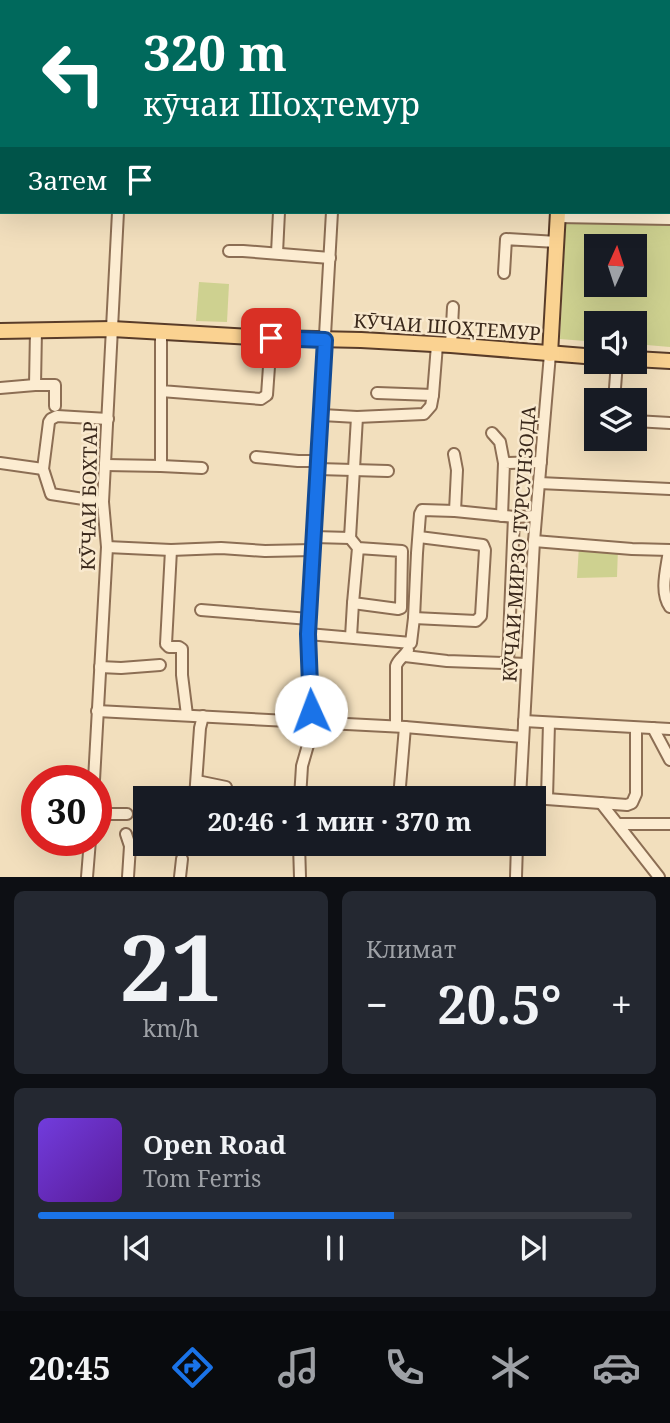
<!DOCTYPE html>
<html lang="ru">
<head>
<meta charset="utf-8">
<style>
	body { margin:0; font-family:"Noto Serif",serif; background:#242831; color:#f1f3f6; height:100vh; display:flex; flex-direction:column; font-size:26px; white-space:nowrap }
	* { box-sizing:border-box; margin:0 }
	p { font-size:23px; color:#9ea1a6 }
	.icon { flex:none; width:38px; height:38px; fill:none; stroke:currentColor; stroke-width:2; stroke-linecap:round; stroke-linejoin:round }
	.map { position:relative; height:877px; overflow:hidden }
	.side { display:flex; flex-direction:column; gap:14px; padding:14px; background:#0d0f14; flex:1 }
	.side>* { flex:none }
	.top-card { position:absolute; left:0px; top:0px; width:670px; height:214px; box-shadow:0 7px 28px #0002; background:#00695c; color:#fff; overflow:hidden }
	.needle { width:46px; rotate:3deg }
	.controls { position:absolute; left:584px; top:234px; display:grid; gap:14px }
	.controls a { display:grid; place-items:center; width:63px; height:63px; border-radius:0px; background:#171b24; box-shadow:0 7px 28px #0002; font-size:35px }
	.speed { position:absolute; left:21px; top:765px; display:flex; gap:14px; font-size:35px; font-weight:700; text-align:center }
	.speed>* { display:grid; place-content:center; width:91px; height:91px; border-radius:50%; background:#171b24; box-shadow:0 7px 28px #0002; line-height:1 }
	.speed .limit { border:10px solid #d22; background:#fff; color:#111 }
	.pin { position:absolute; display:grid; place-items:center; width:60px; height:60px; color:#fff; margin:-30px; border-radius:14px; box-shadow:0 4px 10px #0006 }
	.me { position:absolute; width:77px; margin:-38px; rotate:358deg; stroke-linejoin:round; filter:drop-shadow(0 0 5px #0008) }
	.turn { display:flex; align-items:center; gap:24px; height:147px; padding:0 28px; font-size:32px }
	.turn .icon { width:91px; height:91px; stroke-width:2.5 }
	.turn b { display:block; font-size:49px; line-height:60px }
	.then { display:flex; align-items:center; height:66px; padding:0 28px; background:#0003; gap:14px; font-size:26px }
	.big { font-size:52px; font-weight:700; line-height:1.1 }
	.side .tile { flex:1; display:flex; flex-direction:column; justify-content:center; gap:10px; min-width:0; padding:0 24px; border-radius:10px; background:#242831 }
	.side .dial { align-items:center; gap:0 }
	.dial b { font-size:91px; line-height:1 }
	.song { display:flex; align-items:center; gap:21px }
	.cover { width:84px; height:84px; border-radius:10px; background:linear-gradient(135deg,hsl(260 70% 55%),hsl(270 70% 35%)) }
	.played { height:7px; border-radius:4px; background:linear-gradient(90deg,#1a73e8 60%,#363941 60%) }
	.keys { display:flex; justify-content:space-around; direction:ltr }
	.heat { display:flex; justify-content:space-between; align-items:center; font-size:38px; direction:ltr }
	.side .tiles { flex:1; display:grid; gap:14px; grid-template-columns:1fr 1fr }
	.tile:last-child { grid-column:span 2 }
	.trip { position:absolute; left:133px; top:786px; width:413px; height:70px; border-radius:0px; background:#171b24; box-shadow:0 7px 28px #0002; font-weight:700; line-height:70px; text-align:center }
	.tab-bar { display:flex; height:112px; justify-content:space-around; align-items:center; background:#090b0e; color:#9ea1a6 }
	.tab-bar .icon { width:49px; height:49px }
	.tab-bar .on { color:#1a73e8 }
	.tab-bar b { font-size:32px; color:#f1f3f6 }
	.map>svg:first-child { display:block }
	.green { fill:#ced190; fill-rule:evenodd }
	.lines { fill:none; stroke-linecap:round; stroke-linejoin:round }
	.minor-casing { stroke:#8c6e54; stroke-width:14 }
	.major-casing { stroke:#593c29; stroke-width:18 }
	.minor { stroke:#fcecd1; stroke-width:10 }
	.major { stroke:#fad291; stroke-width:14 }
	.route-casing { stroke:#114b97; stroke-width:18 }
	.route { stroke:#1a73e8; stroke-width:12 }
	.labels { text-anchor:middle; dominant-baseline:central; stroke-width:5; stroke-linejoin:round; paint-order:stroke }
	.street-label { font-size:19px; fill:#3a281b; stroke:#f9e9ce }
</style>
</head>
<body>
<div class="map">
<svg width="670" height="877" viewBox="0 0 670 877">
	<rect width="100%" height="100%" fill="#f2dfbd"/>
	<g class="green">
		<path d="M566 218 670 223V347L635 344V324H597V342L560 339ZM597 247H635V285H597Z"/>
		<polygon points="199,282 229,284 227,322 196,321"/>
		<polygon points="579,546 618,548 617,577 577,578"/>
	</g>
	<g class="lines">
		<defs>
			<g id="minor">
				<polyline points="76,2 76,0"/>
				<polyline points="130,2 130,0"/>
				<polyline points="0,15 2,15"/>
				<polyline points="558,217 670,219"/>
				<polyline points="229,251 243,251 330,258"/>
				<polyline points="277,253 279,212"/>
				<polyline points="504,273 506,239 557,242"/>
				<polyline points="36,330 35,385 55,385 55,406"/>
				<polyline points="161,332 161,391 261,399 267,395 271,338"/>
				<polyline points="451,345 453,307"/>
				<polyline points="0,388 35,385"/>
				<polyline points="377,393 433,395"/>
				<polyline points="614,401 617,362"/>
				<polyline points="322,415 357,417 424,414 431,406 433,395 437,345"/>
				<polyline points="635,421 670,423"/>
				<polyline points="492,433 500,442 504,463"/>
				<polyline points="454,454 457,470 455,511"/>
				<polyline points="256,457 298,461 318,461"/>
				<polyline points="0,463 43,469"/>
				<polyline points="106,465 161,466 161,391"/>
				<polyline points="161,466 202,468"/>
				<polyline points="318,469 388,471"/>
				<polyline points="539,483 670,489"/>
				<polyline points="103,502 51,494 43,469 49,422 51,419 57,416 108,419"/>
				<polyline points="502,516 504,463 541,462"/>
				<polyline points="314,537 350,538 357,417"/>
				<polyline points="350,538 358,548 353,603 398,609 401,608 402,551 358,548"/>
				<polyline points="534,541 632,549 670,550"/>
				<polyline points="107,547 171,550 221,548 265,551 313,550"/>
				<polyline points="171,550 166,644 169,647 179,647 182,649 182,675 187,715"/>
				<path d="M669 550C667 567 659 592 670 607"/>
				<polyline points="201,610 309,619"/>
				<polyline points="414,618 476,621 481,616 485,550 483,545 419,537"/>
				<polyline points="308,634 411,643 414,618 417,553 420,514 422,510 455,511 514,517 536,516"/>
				<polyline points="351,637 353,603"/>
				<polyline points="405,656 447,661 527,664"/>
				<polyline points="508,663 514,517"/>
				<polyline points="100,667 121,668 160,665"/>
				<polyline points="97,711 405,727 523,737"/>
				<polyline points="524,721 670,729"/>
				<path d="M396 726V666C398 659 405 656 408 650"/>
				<polyline points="653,728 670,760"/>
				<polyline points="94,780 107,547 103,502 118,212"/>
				<polyline points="197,781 226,787"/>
				<polyline points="520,797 627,805 632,803 636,794 636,728"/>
				<polyline points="195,798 200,728 203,716"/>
				<polyline points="300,798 302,766 310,738 311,705 308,634 332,212"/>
				<polyline points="399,798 405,727"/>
				<polyline points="520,798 534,541 550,354"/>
				<polyline points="547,798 549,723"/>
				<polyline points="601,803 659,877"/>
				<polyline points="96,814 127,814"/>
				<polyline points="619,824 670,824"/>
				<polyline points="126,834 130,846 128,877"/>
				<polyline points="299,844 300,877"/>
				<polyline points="130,846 157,848"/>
				<polyline points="192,846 192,844"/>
				<polyline points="87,877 90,840"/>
				<polyline points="180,877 182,859"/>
				<polyline points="516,877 517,844"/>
			</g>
			<g id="major">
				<polyline points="569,2 569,0"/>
				<polyline points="0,331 112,329 271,338 361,340 451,345 597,357"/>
				<polyline points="550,354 558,212"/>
				<polyline points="635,359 670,361"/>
			</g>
		</defs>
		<use href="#minor" class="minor-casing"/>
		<use href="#major" class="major-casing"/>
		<use href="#minor" class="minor"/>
		<use href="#major" class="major"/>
	</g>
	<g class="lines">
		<defs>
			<polyline id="route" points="271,338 325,340 308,634 311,711"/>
		</defs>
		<use href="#route" class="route-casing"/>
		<use href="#route" class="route"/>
	</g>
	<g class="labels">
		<g class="street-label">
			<text transform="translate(447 327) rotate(4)">КӮЧАИ ШОҲТЕМУР</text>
			<text transform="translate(89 496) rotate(-89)">КӮЧАИ БОХТАР</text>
			<text transform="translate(519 544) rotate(-86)">КӮЧАИ МИРЗО ТУРСУНЗОДА</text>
		</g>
	</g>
</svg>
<div class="controls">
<a><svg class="needle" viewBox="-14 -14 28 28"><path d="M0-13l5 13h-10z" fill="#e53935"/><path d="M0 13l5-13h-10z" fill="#9ea1a6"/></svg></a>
<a><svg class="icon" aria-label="sound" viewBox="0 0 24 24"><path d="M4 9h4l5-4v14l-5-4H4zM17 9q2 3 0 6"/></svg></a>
<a><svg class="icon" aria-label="layers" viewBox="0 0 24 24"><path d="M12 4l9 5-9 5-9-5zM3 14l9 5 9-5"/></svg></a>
</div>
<div class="speed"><div class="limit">30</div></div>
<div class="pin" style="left:271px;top:338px;background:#d93025"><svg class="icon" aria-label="arrive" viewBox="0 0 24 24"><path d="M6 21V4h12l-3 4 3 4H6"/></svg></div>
<svg class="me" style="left:311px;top:711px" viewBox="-20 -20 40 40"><circle r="19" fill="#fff"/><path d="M0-13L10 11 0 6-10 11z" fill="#1a73e8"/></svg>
<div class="trip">20:46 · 1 мин · 370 m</div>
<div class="top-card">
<div class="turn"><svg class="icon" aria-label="left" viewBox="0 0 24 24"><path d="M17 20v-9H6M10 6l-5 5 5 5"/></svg><div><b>320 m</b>кӯчаи Шоҳтемур</div></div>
<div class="then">Затем<svg class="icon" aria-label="arrive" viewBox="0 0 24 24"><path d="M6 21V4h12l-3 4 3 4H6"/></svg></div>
</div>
</div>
<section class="side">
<div class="tiles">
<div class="tile dial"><b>21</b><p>km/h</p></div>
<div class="tile"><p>Климат</p>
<div class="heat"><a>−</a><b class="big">20.5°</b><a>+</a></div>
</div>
<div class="tile">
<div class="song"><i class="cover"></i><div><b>Open Road</b><p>Tom Ferris</p></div></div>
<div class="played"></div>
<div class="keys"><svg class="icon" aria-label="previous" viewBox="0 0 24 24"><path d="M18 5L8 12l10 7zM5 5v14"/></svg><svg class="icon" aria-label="pause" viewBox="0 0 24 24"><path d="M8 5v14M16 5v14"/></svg><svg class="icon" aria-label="next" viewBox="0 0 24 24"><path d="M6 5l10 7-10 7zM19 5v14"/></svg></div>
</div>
</div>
</section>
<nav class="tab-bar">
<b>20:45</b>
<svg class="icon on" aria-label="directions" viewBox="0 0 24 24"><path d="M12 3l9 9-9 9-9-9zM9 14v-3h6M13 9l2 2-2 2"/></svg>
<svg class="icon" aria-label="music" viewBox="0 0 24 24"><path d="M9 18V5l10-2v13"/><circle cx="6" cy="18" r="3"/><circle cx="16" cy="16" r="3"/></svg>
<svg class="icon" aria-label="phone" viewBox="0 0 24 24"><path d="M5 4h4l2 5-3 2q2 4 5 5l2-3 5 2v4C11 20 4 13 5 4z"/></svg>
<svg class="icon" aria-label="climate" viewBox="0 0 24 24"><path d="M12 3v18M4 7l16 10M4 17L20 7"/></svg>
<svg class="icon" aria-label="car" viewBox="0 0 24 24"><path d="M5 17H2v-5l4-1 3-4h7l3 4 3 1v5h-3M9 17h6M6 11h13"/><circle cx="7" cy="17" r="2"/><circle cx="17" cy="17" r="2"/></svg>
</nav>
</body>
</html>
